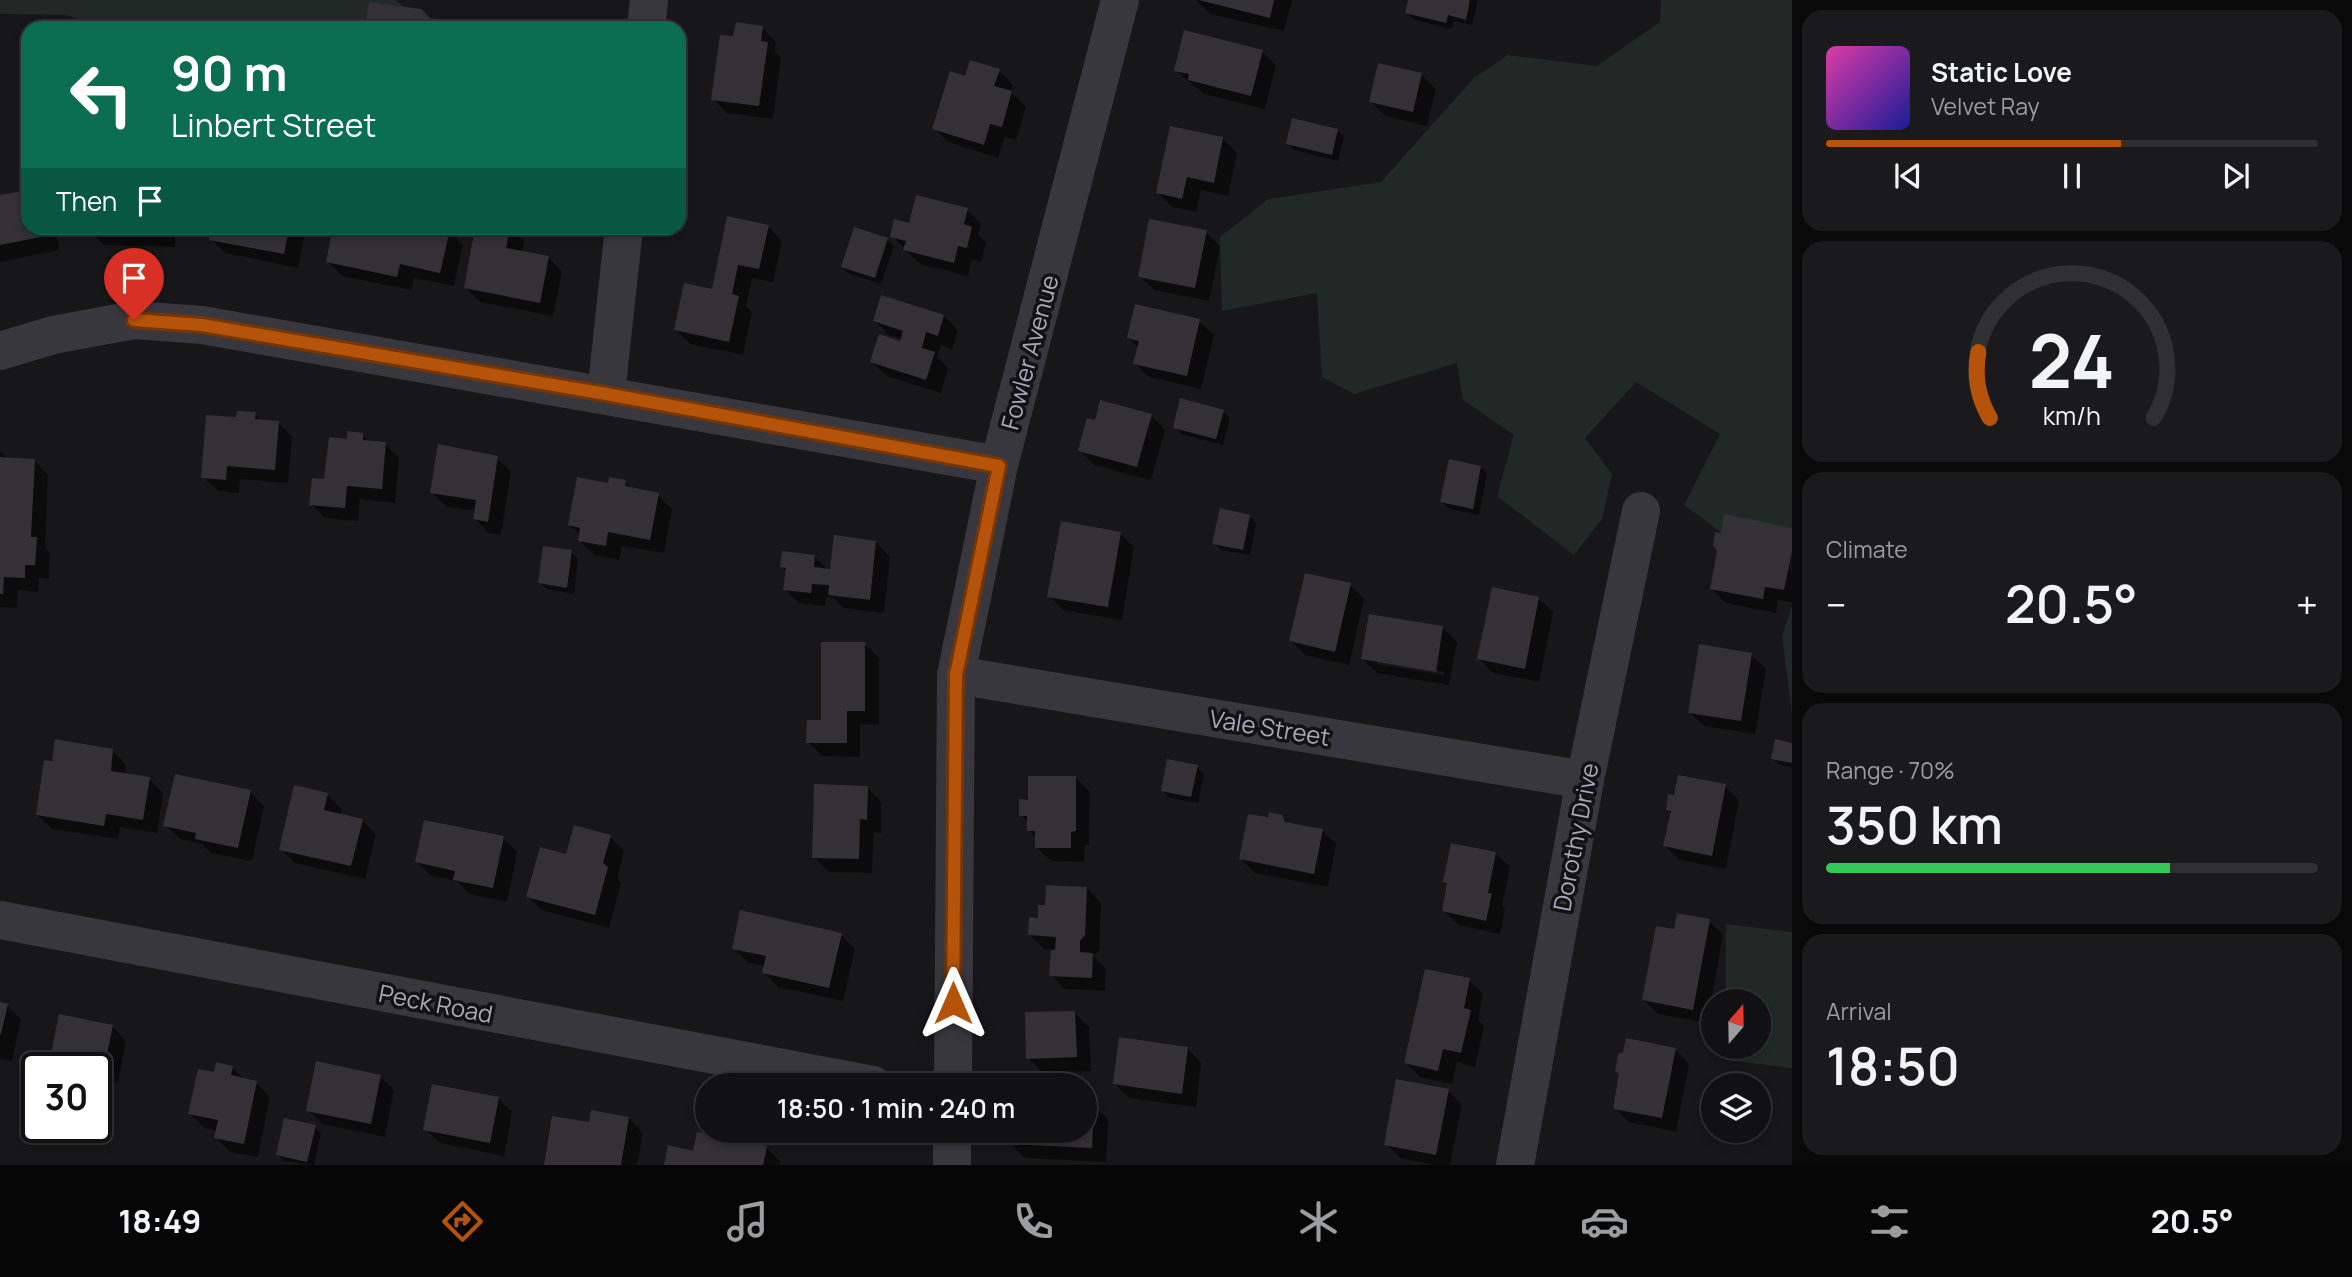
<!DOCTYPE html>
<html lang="en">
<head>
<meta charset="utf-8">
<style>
	body { margin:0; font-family:Manrope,sans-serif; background:#1a191b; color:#f1f3f6; height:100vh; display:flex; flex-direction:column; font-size:26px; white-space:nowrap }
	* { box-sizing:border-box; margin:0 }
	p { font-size:23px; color:#9c9d9f }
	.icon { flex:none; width:38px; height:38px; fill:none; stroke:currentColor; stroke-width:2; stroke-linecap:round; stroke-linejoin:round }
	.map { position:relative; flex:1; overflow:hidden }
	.drawer { display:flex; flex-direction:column; gap:10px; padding:10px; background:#09090a; width:560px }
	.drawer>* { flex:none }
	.hud { position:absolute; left:21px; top:21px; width:665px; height:214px; border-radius:21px; box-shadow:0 4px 10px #0003,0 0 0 2px #303032; background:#0b6e4f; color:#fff; overflow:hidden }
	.needle { width:46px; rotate:20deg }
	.buttons { position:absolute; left:1701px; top:989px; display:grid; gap:14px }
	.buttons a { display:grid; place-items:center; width:70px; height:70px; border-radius:50%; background:#111012; box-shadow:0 4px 10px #0003,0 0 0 2px #303032; font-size:35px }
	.speed { position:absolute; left:21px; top:1052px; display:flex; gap:14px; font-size:35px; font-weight:700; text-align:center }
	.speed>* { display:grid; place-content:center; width:91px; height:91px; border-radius:50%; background:#111012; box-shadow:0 4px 10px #0003,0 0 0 2px #303032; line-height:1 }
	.speed .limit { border:4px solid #111; border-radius:10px; background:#fff; color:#111 }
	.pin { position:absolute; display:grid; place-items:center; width:60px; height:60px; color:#fff; margin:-72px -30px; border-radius:50% 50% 50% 0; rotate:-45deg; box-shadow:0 0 7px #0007 }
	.pin .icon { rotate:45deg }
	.me { position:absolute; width:77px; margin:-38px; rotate:0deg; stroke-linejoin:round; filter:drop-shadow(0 0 5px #0008) }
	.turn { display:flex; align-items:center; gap:24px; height:147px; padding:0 35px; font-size:32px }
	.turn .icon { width:91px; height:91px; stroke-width:2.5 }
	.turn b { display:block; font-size:49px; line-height:60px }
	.then { display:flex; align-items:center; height:66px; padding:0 35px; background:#0003; gap:14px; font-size:26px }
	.big { font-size:52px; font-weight:600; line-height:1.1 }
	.drawer .tile { flex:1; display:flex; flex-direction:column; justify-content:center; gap:10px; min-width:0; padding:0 24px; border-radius:21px; background:#1a191b }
	.drawer .dial { align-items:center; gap:0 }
	.dial svg { height:182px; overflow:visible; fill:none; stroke:#303032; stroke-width:7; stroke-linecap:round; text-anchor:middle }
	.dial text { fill:#f1f3f6; stroke:none }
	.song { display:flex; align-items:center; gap:21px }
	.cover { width:84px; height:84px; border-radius:10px; background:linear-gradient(135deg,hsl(320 70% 55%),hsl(240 70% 35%)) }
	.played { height:7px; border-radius:4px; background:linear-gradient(90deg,#b45309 60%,#303032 60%) }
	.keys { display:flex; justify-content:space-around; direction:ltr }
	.heat { display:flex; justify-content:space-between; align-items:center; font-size:38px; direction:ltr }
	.charge { height:10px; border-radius:5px; background:linear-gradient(90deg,#34c759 70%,#303032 0) }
	.trip { position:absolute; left:695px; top:1073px; width:402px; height:70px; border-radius:35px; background:#111012; box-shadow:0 4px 10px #0003,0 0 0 2px #303032; font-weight:600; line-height:70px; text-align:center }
	.tabs { display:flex; height:112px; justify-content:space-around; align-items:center; background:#070607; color:#9c9d9f }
	.tabs .icon { width:49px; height:49px }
	.tabs .active { color:#b45309 }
	.tabs b { font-size:32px; color:#f1f3f6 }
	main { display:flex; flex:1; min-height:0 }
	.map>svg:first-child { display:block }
	.green { fill:#202926 }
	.shadow { fill:#0007; fill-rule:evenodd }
	.building { fill:#333135 }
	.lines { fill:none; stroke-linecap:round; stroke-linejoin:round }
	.minor { stroke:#39373e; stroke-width:38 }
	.route-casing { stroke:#753606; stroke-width:18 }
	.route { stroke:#b45309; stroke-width:12 }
	.labels { text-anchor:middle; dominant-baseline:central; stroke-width:7; stroke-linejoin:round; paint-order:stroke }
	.street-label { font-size:24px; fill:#aaa7b9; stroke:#121113 }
</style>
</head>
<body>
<main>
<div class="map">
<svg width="1792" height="1165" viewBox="0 0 1792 1165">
	<rect width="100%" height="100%" fill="#171618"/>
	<g class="green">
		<polygon points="0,0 396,0 410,12 467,28 103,28 67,15 0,14"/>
		<polygon points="1661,0 1792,0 1792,572 1764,536 1729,538 1684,505 1720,434 1636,382 1585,438 1612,474 1602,519 1574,555 1497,496 1514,435 1463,400 1457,363 1354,394 1322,377 1317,293 1222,311 1220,237 1268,199 1381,182 1474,78 1508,55 1597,66 1660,22"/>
		<polygon points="1792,606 1792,714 1782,636"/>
		<polygon points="1726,924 1792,932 1792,1068 1726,1060 1726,1047 1759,1046 1759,1001 1726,1001"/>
	</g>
	<g class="shadow">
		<polygon points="1196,0 1292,0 1284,31 1210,14"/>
		<polygon points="1410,0 1478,0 1472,25 1454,21 1452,29 1414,20 1407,13"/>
		<polygon points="429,19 438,28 367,28"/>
		<polygon points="762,27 776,42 775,51 781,58 773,119 727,113 713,99 735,38"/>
		<polygon points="1262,51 1276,65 1265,109 1204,94 1176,71"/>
		<polygon points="999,70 1013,85 1011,92 1026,107 1016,140 1005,137 998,158 948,142 934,128 967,78"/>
		<polygon points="1421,74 1436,89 1427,126 1385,116 1371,102"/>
		<polygon points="1172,128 1223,139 1237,153 1228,196 1201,190 1196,212 1172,207 1158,193"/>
		<polygon points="1337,130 1344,137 1338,161 1294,150 1288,143"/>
		<polygon points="28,191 28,228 55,228 59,250 0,262 0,197"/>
		<polygon points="967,210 981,224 978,235 986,242 981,262 972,259 968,276 920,264 892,236 910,226"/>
		<polygon points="768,226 782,241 773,282 752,278 746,306 752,312 743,355 690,344 676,330 713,291"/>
		<polygon points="90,228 175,228 175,247 104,245 90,231"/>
		<polygon points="213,228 306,228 298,268 225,253 211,239"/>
		<polygon points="334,228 408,228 414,234 422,236 423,228 449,231 463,245 454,286 414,278 411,290 342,276 327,261"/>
		<polygon points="477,228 510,228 524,241 522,253 548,257 562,272 553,316 480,302 466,288"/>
		<polygon points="1206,232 1220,246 1209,301 1154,290 1140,276"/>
		<polygon points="887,239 894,246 881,284 850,274 843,267"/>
		<polygon points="944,316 958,330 952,349 941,345 937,357 948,368 941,393 887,376 872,362 901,343 902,339 889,335 875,321"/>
		<polygon points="1199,321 1214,335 1201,389 1149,377 1135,363 1139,348 1129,338"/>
		<polygon points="1223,411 1230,418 1223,445 1181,434 1175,427"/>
		<polygon points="255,414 262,421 278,422 292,437 288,483 240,479 239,493 218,491 203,477 238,419"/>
		<polygon points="1151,415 1165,430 1151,480 1094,465 1080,451"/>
		<polygon points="362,435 370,442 385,444 399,458 395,503 360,499 358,521 325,518 311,504 348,441"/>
		<polygon points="0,451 8,459 34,460 48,475 45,548 50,553 49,579 39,578 38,592 18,590 17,608 0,607"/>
		<polygon points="497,458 511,472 501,535 489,533 475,519 476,511 447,507 432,492"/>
		<polygon points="1481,467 1487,474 1479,515 1449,509 1442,502"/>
		<polygon points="625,482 632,489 658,495 672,509 664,553 622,546 619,560 594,555 580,541 581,536 570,525 609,485"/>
		<polygon points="1249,516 1256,523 1250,555 1221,550 1214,543"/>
		<polygon points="1792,530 1792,602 1778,600 1776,613 1726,603 1712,589"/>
		<polygon points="1120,533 1134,547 1122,620 1063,610 1049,596"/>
		<polygon points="876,542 890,557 884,613 844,608 834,598 826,597 825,606 799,603 785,589 787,572 782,566 815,557 828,570"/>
		<polygon points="572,552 578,559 574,594 547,589 540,583"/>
		<polygon points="1350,585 1364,599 1349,665 1305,655 1291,641"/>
		<polygon points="1538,598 1553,612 1539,682 1493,673 1479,659"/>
		<path d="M1443 628 1457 642 1449 685 1377 673 1363 659ZM1377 660 1444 672V675L1377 664Z"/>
		<polygon points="864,644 879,658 879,725 860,724 860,757 822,756 808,742 823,722"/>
		<polygon points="1751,655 1766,669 1755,734 1704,726 1689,712"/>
		<polygon points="1792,745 1792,767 1779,765 1773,758"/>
		<polygon points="112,750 126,765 125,775 149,779 163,793 157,833 120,827 118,839 52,829 37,815 53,763"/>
		<polygon points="1197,767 1204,774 1198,803 1169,798 1163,791"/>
		<polygon points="1076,778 1090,792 1089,845 1085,845 1084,862 1051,861 1036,847 1036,838 1029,830 1029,823 1021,815 1029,801"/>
		<polygon points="1725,786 1739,800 1726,869 1680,860 1665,846 1672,814 1667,809 1675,797"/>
		<polygon points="867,787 881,802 881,833 874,832 872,873 828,872 814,857"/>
		<polygon points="250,792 264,806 252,861 211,853 202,844 180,839 165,825"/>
		<polygon points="327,795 342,809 340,815 362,820 376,834 365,879 295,863 281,849"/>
		<polygon points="1281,816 1289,824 1322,830 1336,844 1328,887 1255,873 1241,859 1269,820"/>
		<polygon points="610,837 624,851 617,879 621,883 609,928 542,910 528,896"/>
		<polygon points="503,838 517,852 507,902 470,894 457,881 431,876 417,862"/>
		<polygon points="1495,853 1510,867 1502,906 1505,909 1500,934 1458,925 1444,911 1449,885 1445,881"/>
		<polygon points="1087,888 1101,903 1099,950 1093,956 1106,969 1105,991 1065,989 1051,975 1053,949 1044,949 1030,935 1047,907"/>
		<polygon points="1709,921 1723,935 1707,1023 1658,1014 1644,1000 1676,931"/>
		<polygon points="841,935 855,949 843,1001 778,987 764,972 765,966 748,963 734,948"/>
		<polygon points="1469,980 1483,994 1478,1020 1484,1026 1475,1067 1457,1062 1452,1084 1420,1077 1406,1063"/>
		<polygon points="0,1004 7,1005 21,1020 12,1061 0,1058"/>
		<polygon points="1075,1013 1089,1027 1091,1071 1042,1072 1028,1058"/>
		<polygon points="112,1026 126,1041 118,1083 110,1081 107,1094 96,1092 96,1068 60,1066 52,1058"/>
		<polygon points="1187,1048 1201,1063 1196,1107 1129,1098 1115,1084"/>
		<polygon points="1675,1049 1689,1064 1676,1132 1629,1122 1614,1108 1621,1075 1617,1071 1625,1053"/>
		<polygon points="232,1067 244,1080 256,1082 270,1097 258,1157 230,1152 216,1137 217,1131 205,1128 190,1114 215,1074"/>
		<polygon points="380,1076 394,1090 385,1137 322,1124 308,1110"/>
		<polygon points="1448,1091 1462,1105 1450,1165 1435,1165 1400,1158 1386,1144"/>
		<polygon points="498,1098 512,1112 504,1156 440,1143 425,1129"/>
		<polygon points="1085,1105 1093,1105 1108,1119 1106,1162 1025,1158 1011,1144 1085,1130"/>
		<polygon points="629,1118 643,1133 637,1165 546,1165 590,1124"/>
		<polygon points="315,1127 321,1134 314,1165 284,1161 277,1154"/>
		<polygon points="729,1134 737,1141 766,1147 780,1161 780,1165 666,1165 694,1153 712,1137"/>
	</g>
	<g class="building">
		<polygon points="1199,0 1274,0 1270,18"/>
		<polygon points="1408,0 1470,0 1466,20 1448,15 1446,23 1405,13"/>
		<polygon points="369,2 421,9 430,18 429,28 365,28"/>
		<polygon points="736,22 763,26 761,41 768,42 759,106 711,100 720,35 733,36"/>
		<polygon points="1184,30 1263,50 1251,96 1188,80 1189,74 1174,71"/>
		<polygon points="970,60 1000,69 994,86 1012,91 1002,127 990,124 984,145 932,129 950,71 965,76"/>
		<polygon points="1378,63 1422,73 1413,112 1369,102"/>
		<polygon points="1292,118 1338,129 1332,155 1286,144"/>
		<polygon points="1170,126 1223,137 1214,183 1187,177 1182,199 1156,193"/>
		<polygon points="28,190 28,228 45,228 46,236 0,245 0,195"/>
		<polygon points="916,195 968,208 964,224 972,227 967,248 958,246 954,263 903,250 906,241 890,237 894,219 909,223"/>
		<polygon points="727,216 769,225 759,269 738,265 732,294 739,296 729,342 674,330 684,283 712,289"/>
		<polygon points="1149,219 1207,230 1195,288 1138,277"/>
		<polygon points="854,227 888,238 875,278 841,267"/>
		<polygon points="88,228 161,228 161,233 88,231"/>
		<polygon points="211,228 289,228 284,254 209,240"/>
		<polygon points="333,228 408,228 407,230 420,234 422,228 450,229 440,273 400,264 397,277 326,262"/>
		<polygon points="475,228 510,228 506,248 549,256 540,303 464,288"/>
		<polygon points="881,295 944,315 938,336 926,332 922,348 935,352 926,380 870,362 879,334 900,341 903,331 873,321"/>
		<polygon points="1135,304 1200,319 1187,376 1133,364 1139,341 1127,338"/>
		<polygon points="1180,398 1224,410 1216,439 1173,428"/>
		<polygon points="1100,400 1152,414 1137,467 1078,451 1087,418 1095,420"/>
		<polygon points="237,411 256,412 255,419 279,421 275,470 227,466 226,480 201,478 206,415 236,417"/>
		<polygon points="347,431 363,433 363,440 386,442 382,489 347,486 345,508 309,505 312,478 324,479 329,437 347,439"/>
		<polygon points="438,444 498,456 488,522 473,519 476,500 430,493"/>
		<polygon points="0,457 35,459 31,537 37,537 35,565 25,565 25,578 4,577 3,594 0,594"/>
		<polygon points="1449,459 1481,466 1473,509 1440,502"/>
		<polygon points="577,477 608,483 609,477 626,480 625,486 659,493 650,540 608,532 606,546 578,541 580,528 568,525"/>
		<polygon points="1220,508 1250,515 1243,550 1212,544"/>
		<polygon points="1724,514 1792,528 1792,551 1784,590 1765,587 1763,599 1710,589 1717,551 1713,545 1715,532 1721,533"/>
		<polygon points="1061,521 1121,532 1108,607 1047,597"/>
		<polygon points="834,535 876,541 870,600 828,595 829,585 812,584 811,593 783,590 786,568 780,567 782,551 815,555 814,567 830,569"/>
		<polygon points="543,546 572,550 567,588 538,583"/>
		<polygon points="1305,573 1351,583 1335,652 1289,641"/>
		<polygon points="1492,587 1539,597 1525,669 1477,659"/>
		<polygon points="1369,614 1443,626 1436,672 1361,659"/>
		<polygon points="821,642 865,642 865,711 847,711 847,743 806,743 807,720 821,720"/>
		<polygon points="1699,644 1752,653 1741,721 1688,713"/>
		<polygon points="55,739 113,749 111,771 150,777 143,820 106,814 104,826 36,815 44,760 52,761"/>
		<polygon points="1775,739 1792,743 1792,763 1771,759"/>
		<polygon points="1167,759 1198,765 1191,797 1161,791"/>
		<polygon points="175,774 251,790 238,848 195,839 196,833 163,826"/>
		<polygon points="1678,775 1726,784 1712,856 1663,846 1671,811 1666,810 1668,794 1674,795"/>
		<polygon points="1028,776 1076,776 1076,831 1071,832 1071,848 1035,848 1035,831 1027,831 1027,816 1019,816 1019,799 1028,800"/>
		<polygon points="814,784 868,786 867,820 860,819 859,859 812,858"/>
		<polygon points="294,785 328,793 324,810 363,819 351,866 279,850"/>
		<polygon points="1269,812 1282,815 1285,822 1323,829 1314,874 1239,859 1248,814 1268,817"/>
		<polygon points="424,820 504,836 493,888 453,880 455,871 415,862"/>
		<polygon points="574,825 611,835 603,863 608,867 595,915 526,897 540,847 566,854"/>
		<polygon points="1451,843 1496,852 1488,893 1492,893 1486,921 1442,911 1447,883 1443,882"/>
		<polygon points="1046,885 1087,887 1085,935 1080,941 1080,952 1093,953 1092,978 1049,976 1051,950 1055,950 1056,937 1028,935 1029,917 1038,918 1038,905 1045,905"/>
		<polygon points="740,910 842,933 829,988 762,973 766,956 732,949"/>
		<polygon points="1677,913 1710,919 1693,1010 1642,1000 1656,926 1674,929"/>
		<polygon points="1425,969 1470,978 1464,1008 1471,1010 1461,1053 1443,1049 1438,1071 1404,1063"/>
		<polygon points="0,1002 8,1004 1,1034 0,1034"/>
		<polygon points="1075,1011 1077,1057 1026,1059 1025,1012"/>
		<polygon points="59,1014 113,1025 104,1069 57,1068 59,1060 50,1059"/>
		<polygon points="1119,1037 1188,1047 1182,1094 1113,1084"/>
		<polygon points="1626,1038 1676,1048 1662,1118 1613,1109 1619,1073 1615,1072 1618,1054 1623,1052"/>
		<polygon points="316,1061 381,1075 371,1124 306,1111"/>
		<polygon points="216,1062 233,1066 231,1075 257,1081 244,1144 214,1138 218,1120 188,1114 198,1069 214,1072"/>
		<polygon points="1396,1079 1449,1089 1436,1155 1384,1145"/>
		<polygon points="432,1084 499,1097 490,1143 423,1130"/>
		<polygon points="1085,1103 1094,1103 1092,1148 1009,1144 1010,1130 1085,1130"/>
		<polygon points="591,1110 629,1117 621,1165 544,1165 552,1116 589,1122"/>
		<polygon points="284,1118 316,1125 307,1162 276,1155"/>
		<polygon points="712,1130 730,1132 729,1138 767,1146 763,1165 664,1165 668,1145 693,1151 697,1132 711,1135"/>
	</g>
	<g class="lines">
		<g class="minor">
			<polyline points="646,28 649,0"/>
			<polyline points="0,351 53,335 134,320 202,325 999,465"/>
			<polyline points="606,394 624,228"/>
			<polyline points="956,675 1585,780"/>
			<polyline points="0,920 873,1085"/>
			<polyline points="953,1085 956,675 999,465 1120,0"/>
			<polyline points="952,1165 952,1130"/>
			<polyline points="1515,1165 1585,780 1641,511"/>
		</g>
	</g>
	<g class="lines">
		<defs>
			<polyline id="route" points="134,320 202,325 606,394 999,466 956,675 953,1003"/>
		</defs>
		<use href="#route" class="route-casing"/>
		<use href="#route" class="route"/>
	</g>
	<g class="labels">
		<g class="street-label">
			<text transform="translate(1029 352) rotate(-75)">Fowler Avenue</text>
			<text transform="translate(1270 727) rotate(9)">Vale Street</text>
			<text transform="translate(1575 837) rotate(-79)">Dorothy Drive</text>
			<text transform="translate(436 1003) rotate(11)">Peck Road</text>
		</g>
	</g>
</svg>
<div class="buttons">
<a><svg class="needle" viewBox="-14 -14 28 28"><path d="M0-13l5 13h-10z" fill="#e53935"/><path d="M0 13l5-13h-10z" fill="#9c9d9f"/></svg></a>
<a><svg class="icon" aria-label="layers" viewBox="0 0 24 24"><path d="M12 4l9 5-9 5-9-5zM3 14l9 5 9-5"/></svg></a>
</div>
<div class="speed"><div class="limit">30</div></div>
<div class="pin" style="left:134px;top:320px;background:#d93025"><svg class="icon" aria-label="arrive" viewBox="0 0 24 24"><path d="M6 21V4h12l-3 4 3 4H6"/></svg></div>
<svg class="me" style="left:953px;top:1003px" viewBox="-20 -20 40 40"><path d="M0-17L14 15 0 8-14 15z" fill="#b45309" stroke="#fff" stroke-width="4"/></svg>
<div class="trip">18:50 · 1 min · 240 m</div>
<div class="hud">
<div class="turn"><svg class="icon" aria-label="left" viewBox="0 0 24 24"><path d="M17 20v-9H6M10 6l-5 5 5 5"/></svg><div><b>90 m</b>Linbert Street</div></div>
<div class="then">Then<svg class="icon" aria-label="arrive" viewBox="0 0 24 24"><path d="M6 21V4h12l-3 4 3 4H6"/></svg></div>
</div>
</div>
<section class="drawer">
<div class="tile">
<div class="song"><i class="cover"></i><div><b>Static Love</b><p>Velvet Ray</p></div></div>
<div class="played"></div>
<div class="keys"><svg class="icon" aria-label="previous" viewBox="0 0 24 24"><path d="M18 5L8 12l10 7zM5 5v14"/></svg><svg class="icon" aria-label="pause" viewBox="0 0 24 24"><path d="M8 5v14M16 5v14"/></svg><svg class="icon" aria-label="next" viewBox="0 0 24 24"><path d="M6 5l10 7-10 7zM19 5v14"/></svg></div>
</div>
<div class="tile dial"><svg viewBox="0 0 100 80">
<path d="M14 69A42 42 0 1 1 86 69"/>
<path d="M14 69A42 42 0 0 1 9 40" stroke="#b45309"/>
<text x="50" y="56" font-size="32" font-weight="700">24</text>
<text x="50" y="72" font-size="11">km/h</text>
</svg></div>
<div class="tile"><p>Climate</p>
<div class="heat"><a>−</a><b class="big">20.5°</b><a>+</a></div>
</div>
<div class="tile"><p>Range · 70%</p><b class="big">350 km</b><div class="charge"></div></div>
<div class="tile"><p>Arrival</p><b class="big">18:50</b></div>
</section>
</main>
<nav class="tabs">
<b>18:49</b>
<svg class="icon active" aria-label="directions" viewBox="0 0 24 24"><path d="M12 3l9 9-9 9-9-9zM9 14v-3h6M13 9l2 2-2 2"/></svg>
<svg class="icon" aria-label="music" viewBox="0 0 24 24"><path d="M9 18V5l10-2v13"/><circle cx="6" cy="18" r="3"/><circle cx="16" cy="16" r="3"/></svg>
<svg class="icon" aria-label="phone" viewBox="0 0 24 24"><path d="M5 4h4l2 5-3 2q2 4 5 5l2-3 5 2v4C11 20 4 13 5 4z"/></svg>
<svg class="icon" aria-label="climate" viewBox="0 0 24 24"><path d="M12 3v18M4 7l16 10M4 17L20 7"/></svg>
<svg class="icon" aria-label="car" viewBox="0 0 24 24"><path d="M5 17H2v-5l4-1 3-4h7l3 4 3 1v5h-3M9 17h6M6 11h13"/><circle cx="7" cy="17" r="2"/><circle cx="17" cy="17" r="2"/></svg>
<svg class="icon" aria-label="filters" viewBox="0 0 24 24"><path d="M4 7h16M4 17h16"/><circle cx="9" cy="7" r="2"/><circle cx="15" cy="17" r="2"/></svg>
<b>20.5°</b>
</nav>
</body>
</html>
